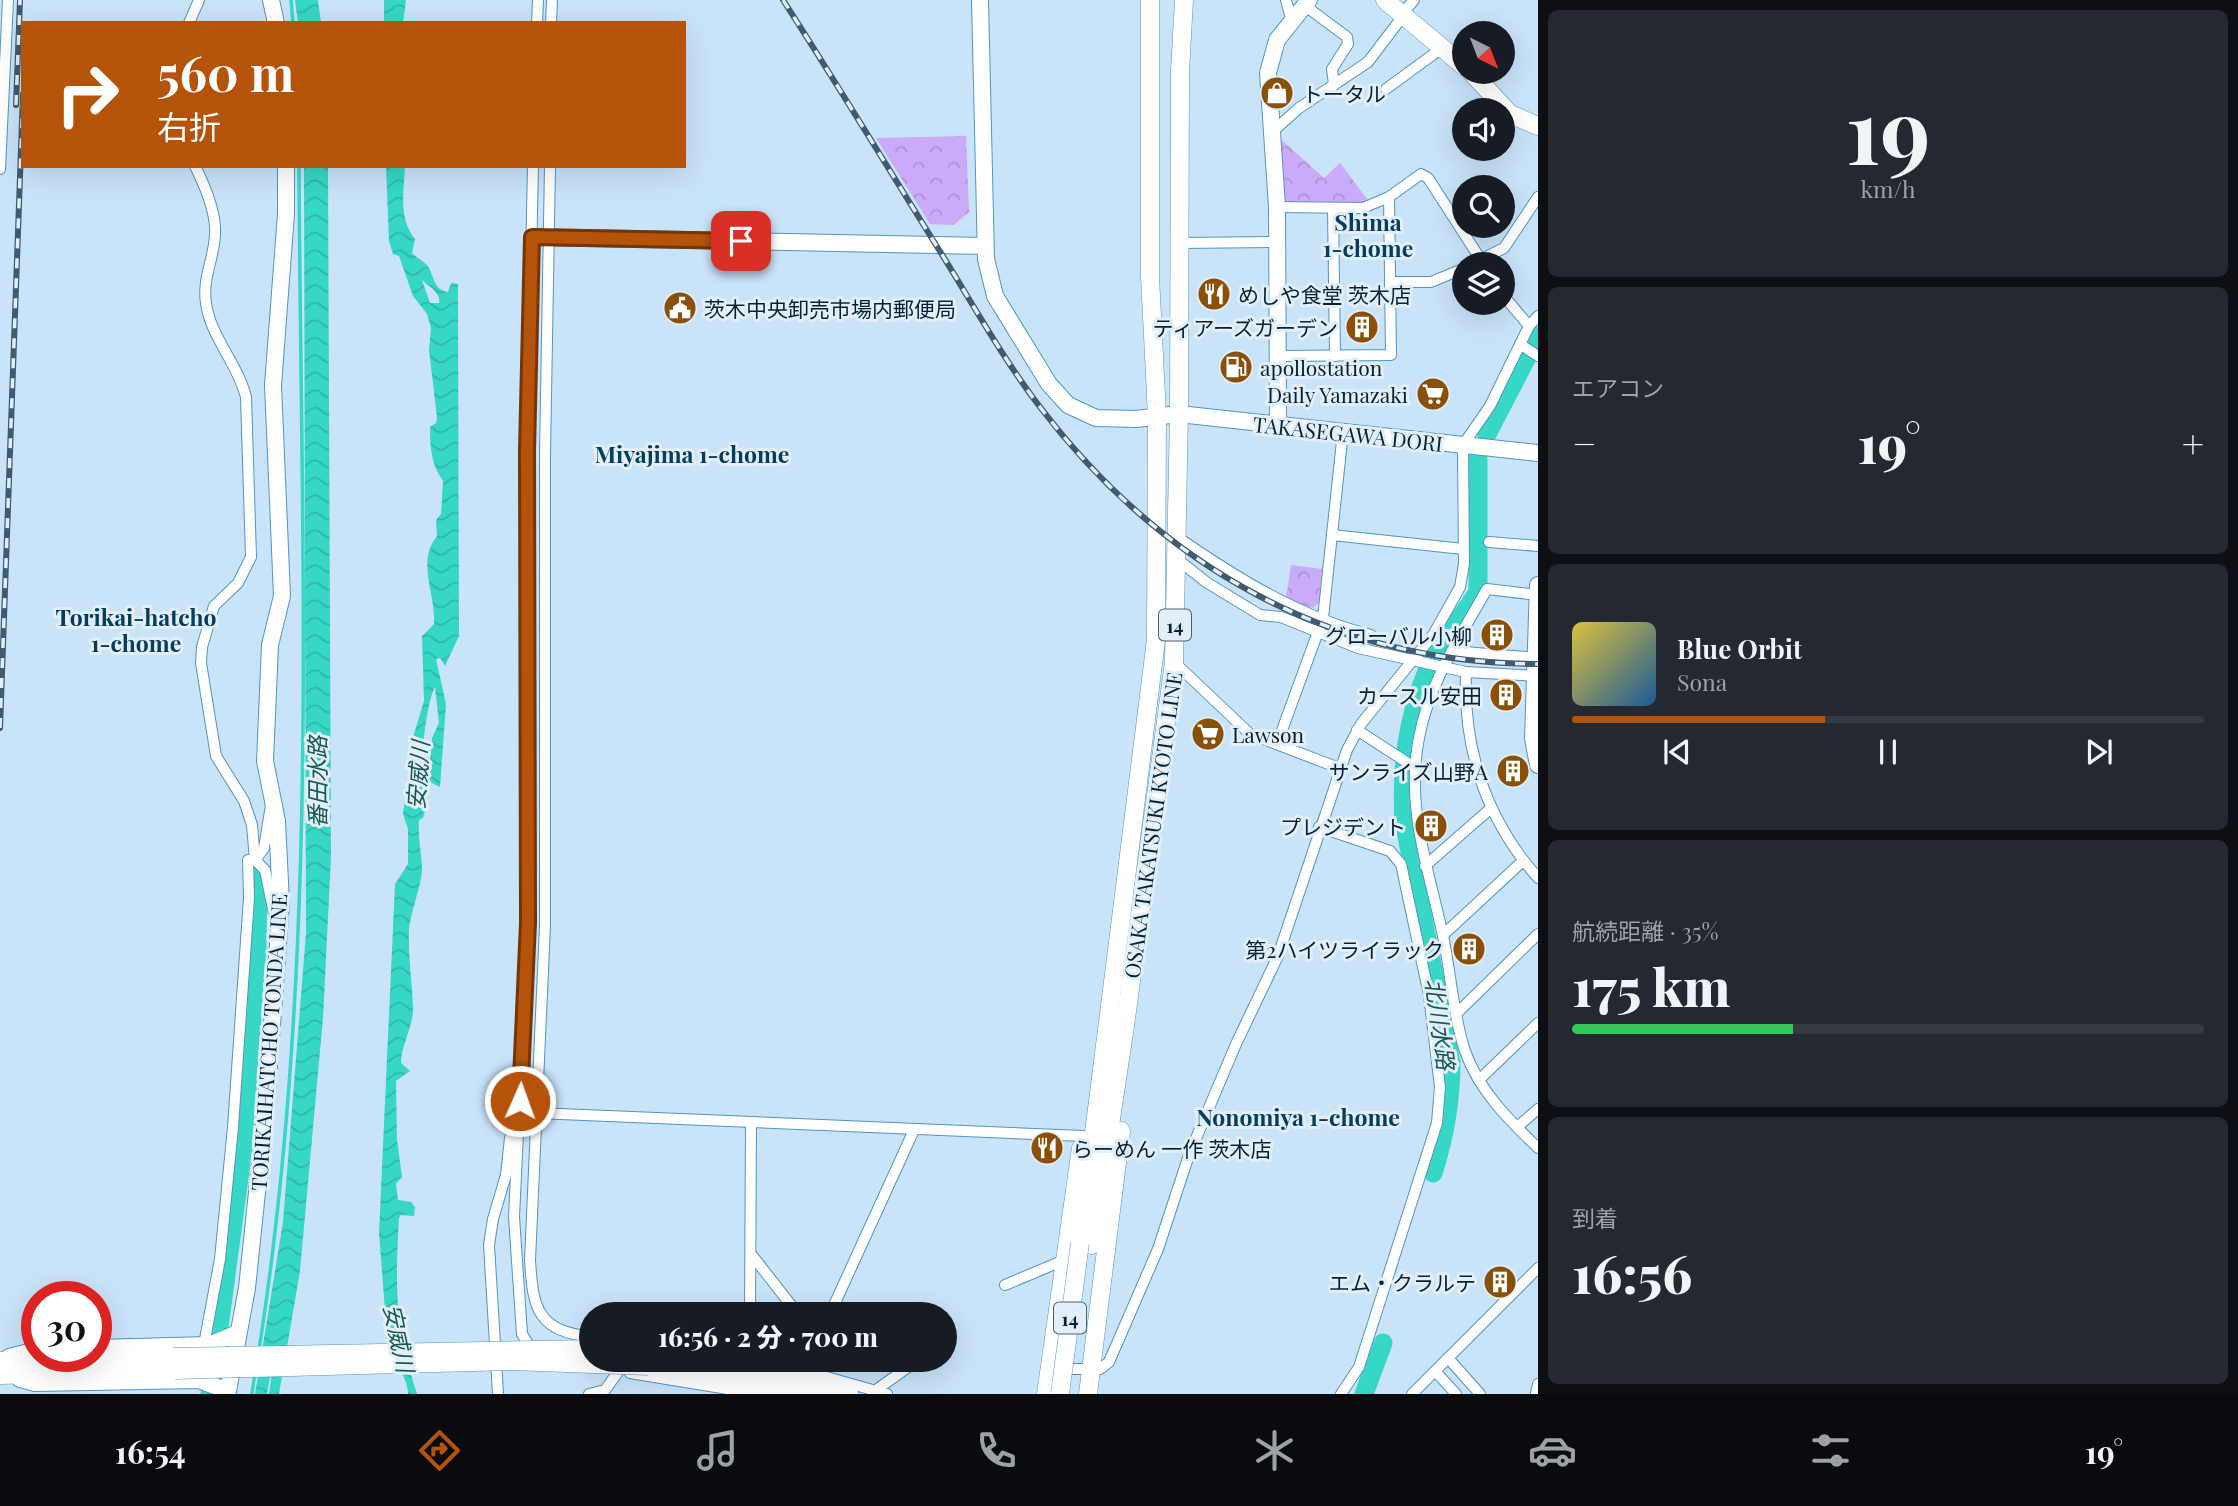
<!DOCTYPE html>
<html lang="ja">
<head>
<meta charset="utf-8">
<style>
	body { margin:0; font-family:"Playfair Display","Noto Sans JP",serif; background:#242831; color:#f1f3f6; height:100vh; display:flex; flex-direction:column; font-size:26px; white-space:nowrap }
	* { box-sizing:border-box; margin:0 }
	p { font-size:23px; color:#9ea1a6 }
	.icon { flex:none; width:38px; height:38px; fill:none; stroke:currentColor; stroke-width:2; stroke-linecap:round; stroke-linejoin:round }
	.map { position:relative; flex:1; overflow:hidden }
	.details { display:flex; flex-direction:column; gap:10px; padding:10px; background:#0d0f14; width:700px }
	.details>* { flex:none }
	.guide { position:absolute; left:21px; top:21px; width:665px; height:147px; border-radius:0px; box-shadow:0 7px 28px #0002; background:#b45309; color:#fff; overflow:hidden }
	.needle { width:46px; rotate:138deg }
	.buttons { position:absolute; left:1452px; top:21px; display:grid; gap:14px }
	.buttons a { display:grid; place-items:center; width:63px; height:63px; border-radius:50%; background:#171b24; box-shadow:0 7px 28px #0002; font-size:35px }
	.speed { position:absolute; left:21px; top:1281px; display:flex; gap:14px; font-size:35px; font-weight:700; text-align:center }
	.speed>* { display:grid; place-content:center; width:91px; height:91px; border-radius:50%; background:#171b24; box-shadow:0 7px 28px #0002; line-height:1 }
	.speed .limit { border:10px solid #d22; background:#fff; color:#111 }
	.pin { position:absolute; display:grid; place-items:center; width:60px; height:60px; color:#fff; margin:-30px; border-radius:14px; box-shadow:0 4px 10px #0006 }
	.me { position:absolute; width:77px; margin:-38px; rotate:2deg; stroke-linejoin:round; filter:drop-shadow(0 0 5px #0008) }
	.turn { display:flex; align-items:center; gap:24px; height:147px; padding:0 21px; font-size:32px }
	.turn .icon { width:91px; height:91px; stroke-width:2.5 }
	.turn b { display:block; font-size:49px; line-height:60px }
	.big { font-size:52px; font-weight:800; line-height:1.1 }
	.details .card { flex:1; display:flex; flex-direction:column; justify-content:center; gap:10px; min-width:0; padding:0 24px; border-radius:10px; background:#242831 }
	.details .dial { align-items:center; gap:0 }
	.dial b { font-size:91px; line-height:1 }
	.song { display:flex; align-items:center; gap:21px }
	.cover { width:84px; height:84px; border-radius:10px; background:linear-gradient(135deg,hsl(50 70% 55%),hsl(210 70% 35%)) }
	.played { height:7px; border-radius:4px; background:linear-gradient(90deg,#b45309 40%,#363941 40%) }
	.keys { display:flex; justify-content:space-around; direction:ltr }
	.heat { display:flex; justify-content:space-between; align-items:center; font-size:38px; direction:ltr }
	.charge { height:10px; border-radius:5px; background:linear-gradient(90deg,#34c759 35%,#363941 0) }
	.trip { position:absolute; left:579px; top:1302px; width:378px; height:70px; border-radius:35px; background:#171b24; box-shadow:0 7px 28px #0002; font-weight:800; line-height:70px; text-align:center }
	.tab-bar { display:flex; height:112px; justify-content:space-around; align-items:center; background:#090b0e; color:#9ea1a6 }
	.tab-bar .icon { width:49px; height:49px }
	.tab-bar .active { color:#b45309 }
	.tab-bar b { font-size:32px; color:#f1f3f6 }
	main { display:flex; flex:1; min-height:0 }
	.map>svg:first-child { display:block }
	.park { fill:url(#park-crowns) }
	.water { fill:url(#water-waves); fill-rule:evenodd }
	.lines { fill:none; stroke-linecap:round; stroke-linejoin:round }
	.stream { stroke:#37d7c5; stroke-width:3.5 }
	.river { stroke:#37d7c5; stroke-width:19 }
	.street-casing { stroke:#5394c6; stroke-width:12 }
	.secondary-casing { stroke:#5394c6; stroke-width:18 }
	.primary-casing { stroke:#5394c6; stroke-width:19 }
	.street { stroke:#fff; stroke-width:10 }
	.secondary { stroke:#fff; stroke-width:16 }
	.primary { stroke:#fff; stroke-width:18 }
	.rail-casing { stroke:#405b70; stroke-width:6 }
	.rail { stroke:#e2effa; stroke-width:3.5; stroke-dasharray:10; stroke-linecap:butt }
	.primary-bridge-casing { stroke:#5394c6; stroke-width:19; stroke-linecap:butt }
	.primary-bridge { stroke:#fff; stroke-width:18 }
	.route-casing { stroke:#753606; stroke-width:18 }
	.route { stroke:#b45309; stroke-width:12 }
	.labels { text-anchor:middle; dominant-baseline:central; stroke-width:6; stroke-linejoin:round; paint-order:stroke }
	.shield { fill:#e2effa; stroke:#486071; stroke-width:2 }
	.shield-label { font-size:19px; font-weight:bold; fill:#062236 }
	.poi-label { font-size:21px; fill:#062236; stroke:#e2effa; text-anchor:end }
	.street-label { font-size:21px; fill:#062236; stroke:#e2effa }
	.neighbourhood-label { font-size:23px; font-weight:bold; fill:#043d60; stroke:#e2effa }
	.water-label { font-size:23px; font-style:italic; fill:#1a5951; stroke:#e2effa }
</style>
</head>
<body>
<main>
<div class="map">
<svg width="1538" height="1394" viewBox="0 0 1538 1394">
	<defs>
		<pattern id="park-crowns" width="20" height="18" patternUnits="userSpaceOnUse" patternTransform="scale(1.75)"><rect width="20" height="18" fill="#cbaaf9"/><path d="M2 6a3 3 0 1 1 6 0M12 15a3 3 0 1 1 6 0" fill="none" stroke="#ad92d6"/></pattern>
		<pattern id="water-waves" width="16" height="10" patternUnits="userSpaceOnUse" patternTransform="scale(1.75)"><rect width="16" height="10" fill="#37d7c5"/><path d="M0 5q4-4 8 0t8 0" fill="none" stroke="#2fb8aa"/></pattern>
	</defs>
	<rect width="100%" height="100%" fill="#c9e3f9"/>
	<g class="park">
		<polygon points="966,136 969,212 954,225 930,224 876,138"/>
		<polygon points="1277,136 1324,178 1340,163 1370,203 1287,205 1282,201"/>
		<polygon points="1291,565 1322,569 1319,603 1312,608 1286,598"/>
	</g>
	<g class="water">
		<polygon points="295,0 318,0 321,23 298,23"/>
		<polygon points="384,0 406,0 403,23 384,23"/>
		<polygon points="304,166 328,166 331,858 323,1018 300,1271 279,1394 269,1394 276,1343 267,1394 255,1394 283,1222 306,933"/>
		<path d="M386 166H405C404 192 398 218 415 239L412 253C416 257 423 261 427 265 435 276 432 289 448 292L451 283 458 284V305L459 636 445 666 440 658 436 659 446 704 440 787 428 781 432 738 439 723 435 687C426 701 415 790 427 804L423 818 419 820C418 838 421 851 422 867 423 881 410 914 409 930 408 956 412 981 413 1006 414 1026 401 1045 401 1063L410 1071 396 1081 397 1139 402 1177 396 1184 398 1200 411 1202 415 1207 414 1216 401 1215 399 1218C395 1289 395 1326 417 1394H408C409 1374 381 1350 386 1323L379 1233 395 884 408 864V829L403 814 414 734 424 701 422 636 434 624C436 594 416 562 437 536L436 520 441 514 443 481C431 465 430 446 430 427L436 423 437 417 429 350 431 328 427 314 413 296 399 256 393 254 389 241ZM422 280C428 286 441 292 439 303H430Z"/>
	</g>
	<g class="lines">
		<g class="stream">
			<polyline points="291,0 293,23"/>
			<path d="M259 1350C320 959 301 561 299 166"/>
			<polyline points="252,1394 255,1372"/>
		</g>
		<g class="river">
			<polyline points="1487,434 1538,336"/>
			<polyline points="1437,652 1478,592 1478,459"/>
			<path d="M1428 669C1407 719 1401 767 1404 821L1451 1062C1451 1101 1445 1136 1433 1173"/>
			<polyline points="210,1394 243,1148 257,945 258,871"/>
			<polyline points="1364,1394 1383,1343"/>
		</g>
		<defs>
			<g id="street">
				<polyline points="1286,0 1291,19"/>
				<polyline points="1304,5 1347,37 1348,44 1332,69 1334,85"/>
				<polyline points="1402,14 1414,0"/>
				<polyline points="189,23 199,0"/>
				<polyline points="537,23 538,0"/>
				<polyline points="551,23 552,0"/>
				<polyline points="1386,89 1442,48"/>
				<polyline points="1271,133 1299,108 1368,62 1403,16"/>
				<path d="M195 166C205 186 216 211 215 233 215 257 202 277 206 303 210 336 238 364 246 397L251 557 238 583 214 606 202 647 201 663 216 756 244 801 252 825 255 860 265 870 275 919"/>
				<path d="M550 166 545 454V926L530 1260C533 1309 537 1331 592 1337"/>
				<polyline points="0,169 8,0"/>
				<polyline points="1277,207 1363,208 1389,197 1421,174 1428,178 1481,260"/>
				<polyline points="1333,208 1335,356"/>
				<polyline points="1180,243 1276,242"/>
				<polyline points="1472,264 1504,248 1538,197"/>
				<polyline points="1391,282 1431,282 1465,268"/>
				<polyline points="1503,295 1529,326"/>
				<polyline points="1520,344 1538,356"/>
				<polyline points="1278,356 1391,355 1389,197"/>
				<polyline points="1332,535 1463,549"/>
				<path d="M1176 536C1235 577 1301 618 1371 635"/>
				<polyline points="1489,542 1538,546"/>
				<polyline points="1176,558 1206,582 1260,615 1281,617 1358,648 1466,672 1538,676"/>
				<path d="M1538 595 1487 589C1460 637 1429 683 1419 738 1405 807 1429 870 1443 936 1451 974 1453 1015 1465 1051 1479 1091 1509 1120 1538 1148"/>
				<polyline points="1452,651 1538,658"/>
				<polyline points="1174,662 1250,734 1339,768"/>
				<path d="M1466 672C1463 751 1486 819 1538 878"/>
				<polyline points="1357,730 1414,767"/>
				<polyline points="1277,744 1323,618 1343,432"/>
				<polyline points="1319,827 1390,851 1401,864 1429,995 1440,1087 1437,1123 1359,1367 1341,1394"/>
				<polyline points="1425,866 1490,809"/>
				<polyline points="1443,935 1523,861"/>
				<polyline points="1457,1013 1538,934"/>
				<polyline points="1479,1080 1538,1023"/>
				<polyline points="536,1113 1083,1136"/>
				<polyline points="1517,1127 1538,1109"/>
				<polyline points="751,1254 798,1314"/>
				<polyline points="1005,1285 1062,1261"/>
				<polyline points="750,1314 751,1123"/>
				<polyline points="830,1314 914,1130"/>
				<polyline points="203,1350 220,1259 233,1127 249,898 248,860 255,860 264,848 271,805"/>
				<polyline points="533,1352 522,1334 514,1217 528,923 527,451 533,166"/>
				<polyline points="1448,1358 1480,1394"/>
				<polyline points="766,1360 887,1394"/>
				<polyline points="1060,1369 1100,1369 1109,1362 1158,1249 1189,1155 1236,1044 1278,956 1347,750 1361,724 1433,635 1460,587 1464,564 1463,445 1490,406 1529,326 1538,316"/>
				<polyline points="1436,1372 1456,1394"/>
				<polyline points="630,1373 758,1394"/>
				<polyline points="876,1390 918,1360"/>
				<polyline points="498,1394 489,1245 493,1219 506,1175 510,1138 514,1135"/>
				<polyline points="589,1394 605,1390 618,1372"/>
				<polyline points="1412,1394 1538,1268"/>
				<polyline points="1536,1394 1538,1384"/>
			</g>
			<g id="secondary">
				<polyline points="271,0 276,23"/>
				<polyline points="980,0 986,259 995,296 1049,384 1068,405 1096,418 1136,419 1179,414 1538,453"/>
				<polyline points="532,237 985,246"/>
				<polyline points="1278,425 1277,207 1268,73 1277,40 1309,0"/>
				<polyline points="1538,585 1533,738 1538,765"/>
				<polyline points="520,1101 537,1101"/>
				<polyline points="96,1348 209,1345 238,1333"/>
				<polyline points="9,1357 37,1350"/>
				<polyline points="20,1379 35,1383 199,1380 228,1391 247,1288 266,1106 281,903 277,821 265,761 270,645 282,596 273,385 286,214 286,166"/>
			</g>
			<g id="primary">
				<polyline points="1385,0 1465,67"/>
				<polyline points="1471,72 1510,114 1538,126"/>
				<polyline points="1081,1236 1156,640 1157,416 1150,276 1150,0"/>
				<polyline points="1092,1245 1125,1026 1174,662 1179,414 1180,71 1184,0"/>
				<polyline points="0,1361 173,1357"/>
				<polyline points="648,1366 702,1372 806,1394"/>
				<polyline points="748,1368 849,1394"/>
				<polyline points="0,1375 175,1370"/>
				<polyline points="1046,1394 1081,1148"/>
				<polyline points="1088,1394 1121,1131"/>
			</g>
		</defs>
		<use href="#street" class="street-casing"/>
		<use href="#secondary" class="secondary-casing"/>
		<use href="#primary" class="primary-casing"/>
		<use href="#street" class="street"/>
		<use href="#secondary" class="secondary"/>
		<use href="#primary" class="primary"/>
		<defs>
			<g id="rail">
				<path d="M783 0C835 81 885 163 936 245 970 299 1001 356 1040 407 1163 568 1333 663 1538 664"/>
				<polyline points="16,105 20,0"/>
				<polyline points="0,728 23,94"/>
			</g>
		</defs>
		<use href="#rail" class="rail-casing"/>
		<use href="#rail" class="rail"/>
		<defs>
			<g id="primary-bridge">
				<polyline points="173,1357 592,1349"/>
				<polyline points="175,1370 513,1361 648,1366"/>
				<polyline points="1060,1394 1080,1243"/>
			</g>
		</defs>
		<use href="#primary-bridge" class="primary-bridge-casing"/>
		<use href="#primary-bridge" class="primary-bridge"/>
	</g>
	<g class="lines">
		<defs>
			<polyline id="route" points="520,1101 528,923 527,451 532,237 741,241"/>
		</defs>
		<use href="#route" class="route-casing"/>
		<use href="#route" class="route"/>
	</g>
	<defs>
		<symbol id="shop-disc" viewBox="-11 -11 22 22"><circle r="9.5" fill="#8a5008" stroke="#e2effa"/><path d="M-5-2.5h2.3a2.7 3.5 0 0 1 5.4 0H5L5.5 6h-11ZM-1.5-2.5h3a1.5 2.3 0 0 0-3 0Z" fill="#fff"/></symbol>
		<symbol id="restaurant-disc" viewBox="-11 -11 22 22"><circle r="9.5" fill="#8a5008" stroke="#e2effa"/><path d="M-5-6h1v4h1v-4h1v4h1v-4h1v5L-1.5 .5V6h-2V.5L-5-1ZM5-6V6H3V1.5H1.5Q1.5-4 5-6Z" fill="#fff"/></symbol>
		<symbol id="civic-disc" viewBox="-11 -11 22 22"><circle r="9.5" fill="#8a5008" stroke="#e2effa"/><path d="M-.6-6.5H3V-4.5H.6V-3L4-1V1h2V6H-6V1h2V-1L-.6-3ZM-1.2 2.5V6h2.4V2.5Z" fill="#fff"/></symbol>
		<symbol id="building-disc" viewBox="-11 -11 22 22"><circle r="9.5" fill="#8a5008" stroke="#e2effa"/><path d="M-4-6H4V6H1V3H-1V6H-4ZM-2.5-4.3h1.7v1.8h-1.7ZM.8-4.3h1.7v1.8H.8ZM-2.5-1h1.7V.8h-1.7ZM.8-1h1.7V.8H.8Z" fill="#fff"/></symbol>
		<symbol id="fuel-disc" viewBox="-11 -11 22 22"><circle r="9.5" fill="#8a5008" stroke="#e2effa"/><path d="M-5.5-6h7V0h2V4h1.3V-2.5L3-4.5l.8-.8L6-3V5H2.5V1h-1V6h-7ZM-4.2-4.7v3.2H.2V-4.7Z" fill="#fff"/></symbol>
		<symbol id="supermarket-disc" viewBox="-11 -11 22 22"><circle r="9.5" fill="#8a5008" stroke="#e2effa"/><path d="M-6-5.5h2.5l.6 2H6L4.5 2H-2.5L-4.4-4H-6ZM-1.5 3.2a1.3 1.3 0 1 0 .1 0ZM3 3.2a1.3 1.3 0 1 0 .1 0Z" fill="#fff"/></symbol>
	</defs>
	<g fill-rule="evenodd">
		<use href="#shop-disc" x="1258" y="74" width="38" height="38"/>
		<use href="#restaurant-disc" x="1195" y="275" width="38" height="38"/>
		<use href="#civic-disc" x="661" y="289" width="38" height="38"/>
		<use href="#building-disc" x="1343" y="308" width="38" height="38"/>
		<use href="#fuel-disc" x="1217" y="348" width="38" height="38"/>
		<use href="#supermarket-disc" x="1414" y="375" width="38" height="38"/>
		<use href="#building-disc" x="1478" y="616" width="38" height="38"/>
		<use href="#building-disc" x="1487" y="676" width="38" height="38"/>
		<use href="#supermarket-disc" x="1189" y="715" width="38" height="38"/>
		<use href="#building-disc" x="1494" y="752" width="38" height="38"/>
		<use href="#building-disc" x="1412" y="807" width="38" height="38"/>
		<use href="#building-disc" x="1450" y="930" width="38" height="38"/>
		<use href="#restaurant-disc" x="1028" y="1129" width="38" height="38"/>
		<use href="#building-disc" x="1481" y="1263" width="38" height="38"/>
	</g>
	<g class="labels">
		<g class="shield">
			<rect x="1159" y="609.5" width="32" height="31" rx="5"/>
			<rect x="1054" y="1302.5" width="32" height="31" rx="5"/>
		</g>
		<g class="shield-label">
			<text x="1175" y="625">14</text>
			<text x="1070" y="1318">14</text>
		</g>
		<g class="poi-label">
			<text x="1302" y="93" text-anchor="start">トータル</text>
			<text x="1238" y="294" text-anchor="start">めしや食堂 茨木店</text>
			<text x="704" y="308" text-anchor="start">茨木中央卸売市場内郵便局</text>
			<text x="1338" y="327">ティアーズガーデン</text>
			<text x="1260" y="367" text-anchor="start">apollostation</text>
			<text x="1408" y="394">Daily Yamazaki</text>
			<text x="1472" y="635">グローバル小柳</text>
			<text x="1482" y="695">カースル安田</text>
			<text x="1232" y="734" text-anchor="start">Lawson</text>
			<text x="1488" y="771">サンライズ山野A</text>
			<text x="1406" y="826">プレジデント</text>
			<text x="1444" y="949">第2ハイツライラック</text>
			<text x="1072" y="1148" text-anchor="start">らーめん 一作 茨木店</text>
			<text x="1476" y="1282">エム・クラルテ</text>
		</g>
		<g class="street-label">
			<text transform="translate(1348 433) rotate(6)">TAKASEGAWA DORI</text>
			<text transform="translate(1152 825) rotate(-82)">OSAKA TAKATSUKI KYOTO LINE</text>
			<text transform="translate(268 1042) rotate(-86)">TORIKAIHATCHO TONDA LINE</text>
		</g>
		<g class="neighbourhood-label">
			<text x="1368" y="221">Shima<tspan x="1368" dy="26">1-chome</tspan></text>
			<text x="692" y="453">Miyajima 1-chome</text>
			<text x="136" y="616">Torikai-hatcho<tspan x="136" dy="26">1-chome</tspan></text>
			<text x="1298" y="1116">Nonomiya 1-chome</text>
		</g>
		<g class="water-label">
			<text transform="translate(417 775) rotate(-86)">安威川</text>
			<text transform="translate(316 782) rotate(-90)">番田水路</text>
			<text transform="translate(1441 1024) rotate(82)">北川水路</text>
			<text transform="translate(400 1338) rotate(78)">安威川</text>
		</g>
	</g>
</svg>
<div class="buttons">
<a><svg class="needle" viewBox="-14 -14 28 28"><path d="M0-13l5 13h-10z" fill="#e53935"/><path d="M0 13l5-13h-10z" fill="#9ea1a6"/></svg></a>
<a><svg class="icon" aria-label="sound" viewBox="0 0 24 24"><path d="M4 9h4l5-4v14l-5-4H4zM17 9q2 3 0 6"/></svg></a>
<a><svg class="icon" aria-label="search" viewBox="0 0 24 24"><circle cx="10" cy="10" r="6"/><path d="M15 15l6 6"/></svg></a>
<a><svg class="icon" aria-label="layers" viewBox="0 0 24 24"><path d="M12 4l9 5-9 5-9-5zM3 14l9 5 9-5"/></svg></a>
</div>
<div class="speed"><div class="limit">30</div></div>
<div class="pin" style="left:741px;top:241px;background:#d93025"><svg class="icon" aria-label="arrive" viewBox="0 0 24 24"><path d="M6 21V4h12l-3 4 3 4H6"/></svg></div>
<svg class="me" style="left:520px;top:1101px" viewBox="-20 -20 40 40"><circle r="17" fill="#b45309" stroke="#fff" stroke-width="3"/><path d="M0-11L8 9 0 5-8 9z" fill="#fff"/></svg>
<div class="trip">16:56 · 2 分 · 700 m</div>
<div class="guide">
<div class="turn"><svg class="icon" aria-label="right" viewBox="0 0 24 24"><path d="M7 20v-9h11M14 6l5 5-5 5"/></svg><div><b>560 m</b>右折</div></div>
</div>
</div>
<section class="details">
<div class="card dial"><b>19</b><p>km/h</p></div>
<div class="card"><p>エアコン</p>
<div class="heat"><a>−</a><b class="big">19°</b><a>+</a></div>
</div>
<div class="card">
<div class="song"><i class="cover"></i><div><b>Blue Orbit</b><p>Sona</p></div></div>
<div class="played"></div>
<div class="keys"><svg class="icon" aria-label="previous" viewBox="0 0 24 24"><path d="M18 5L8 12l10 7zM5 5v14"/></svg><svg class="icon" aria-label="pause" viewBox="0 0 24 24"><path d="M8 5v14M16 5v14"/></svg><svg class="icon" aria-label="next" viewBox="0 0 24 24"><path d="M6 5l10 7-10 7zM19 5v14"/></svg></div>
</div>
<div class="card"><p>航続距離 · 35%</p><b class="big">175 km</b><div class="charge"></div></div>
<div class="card"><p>到着</p><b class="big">16:56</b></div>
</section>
</main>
<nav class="tab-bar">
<b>16:54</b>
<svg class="icon active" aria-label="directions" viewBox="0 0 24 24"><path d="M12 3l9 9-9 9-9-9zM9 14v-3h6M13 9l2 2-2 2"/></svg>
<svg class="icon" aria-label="music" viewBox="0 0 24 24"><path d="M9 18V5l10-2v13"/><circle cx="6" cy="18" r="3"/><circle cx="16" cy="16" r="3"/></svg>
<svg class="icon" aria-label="phone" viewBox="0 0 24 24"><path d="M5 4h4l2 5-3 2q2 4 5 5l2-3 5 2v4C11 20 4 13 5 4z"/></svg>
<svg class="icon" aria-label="climate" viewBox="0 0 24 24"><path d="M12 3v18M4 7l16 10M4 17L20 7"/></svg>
<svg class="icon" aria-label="car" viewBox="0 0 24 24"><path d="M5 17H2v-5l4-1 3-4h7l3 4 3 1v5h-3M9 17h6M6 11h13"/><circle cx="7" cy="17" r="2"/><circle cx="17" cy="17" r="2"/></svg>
<svg class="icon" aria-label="filters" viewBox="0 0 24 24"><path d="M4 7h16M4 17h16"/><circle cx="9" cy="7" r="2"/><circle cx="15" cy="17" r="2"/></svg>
<b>19°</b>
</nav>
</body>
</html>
